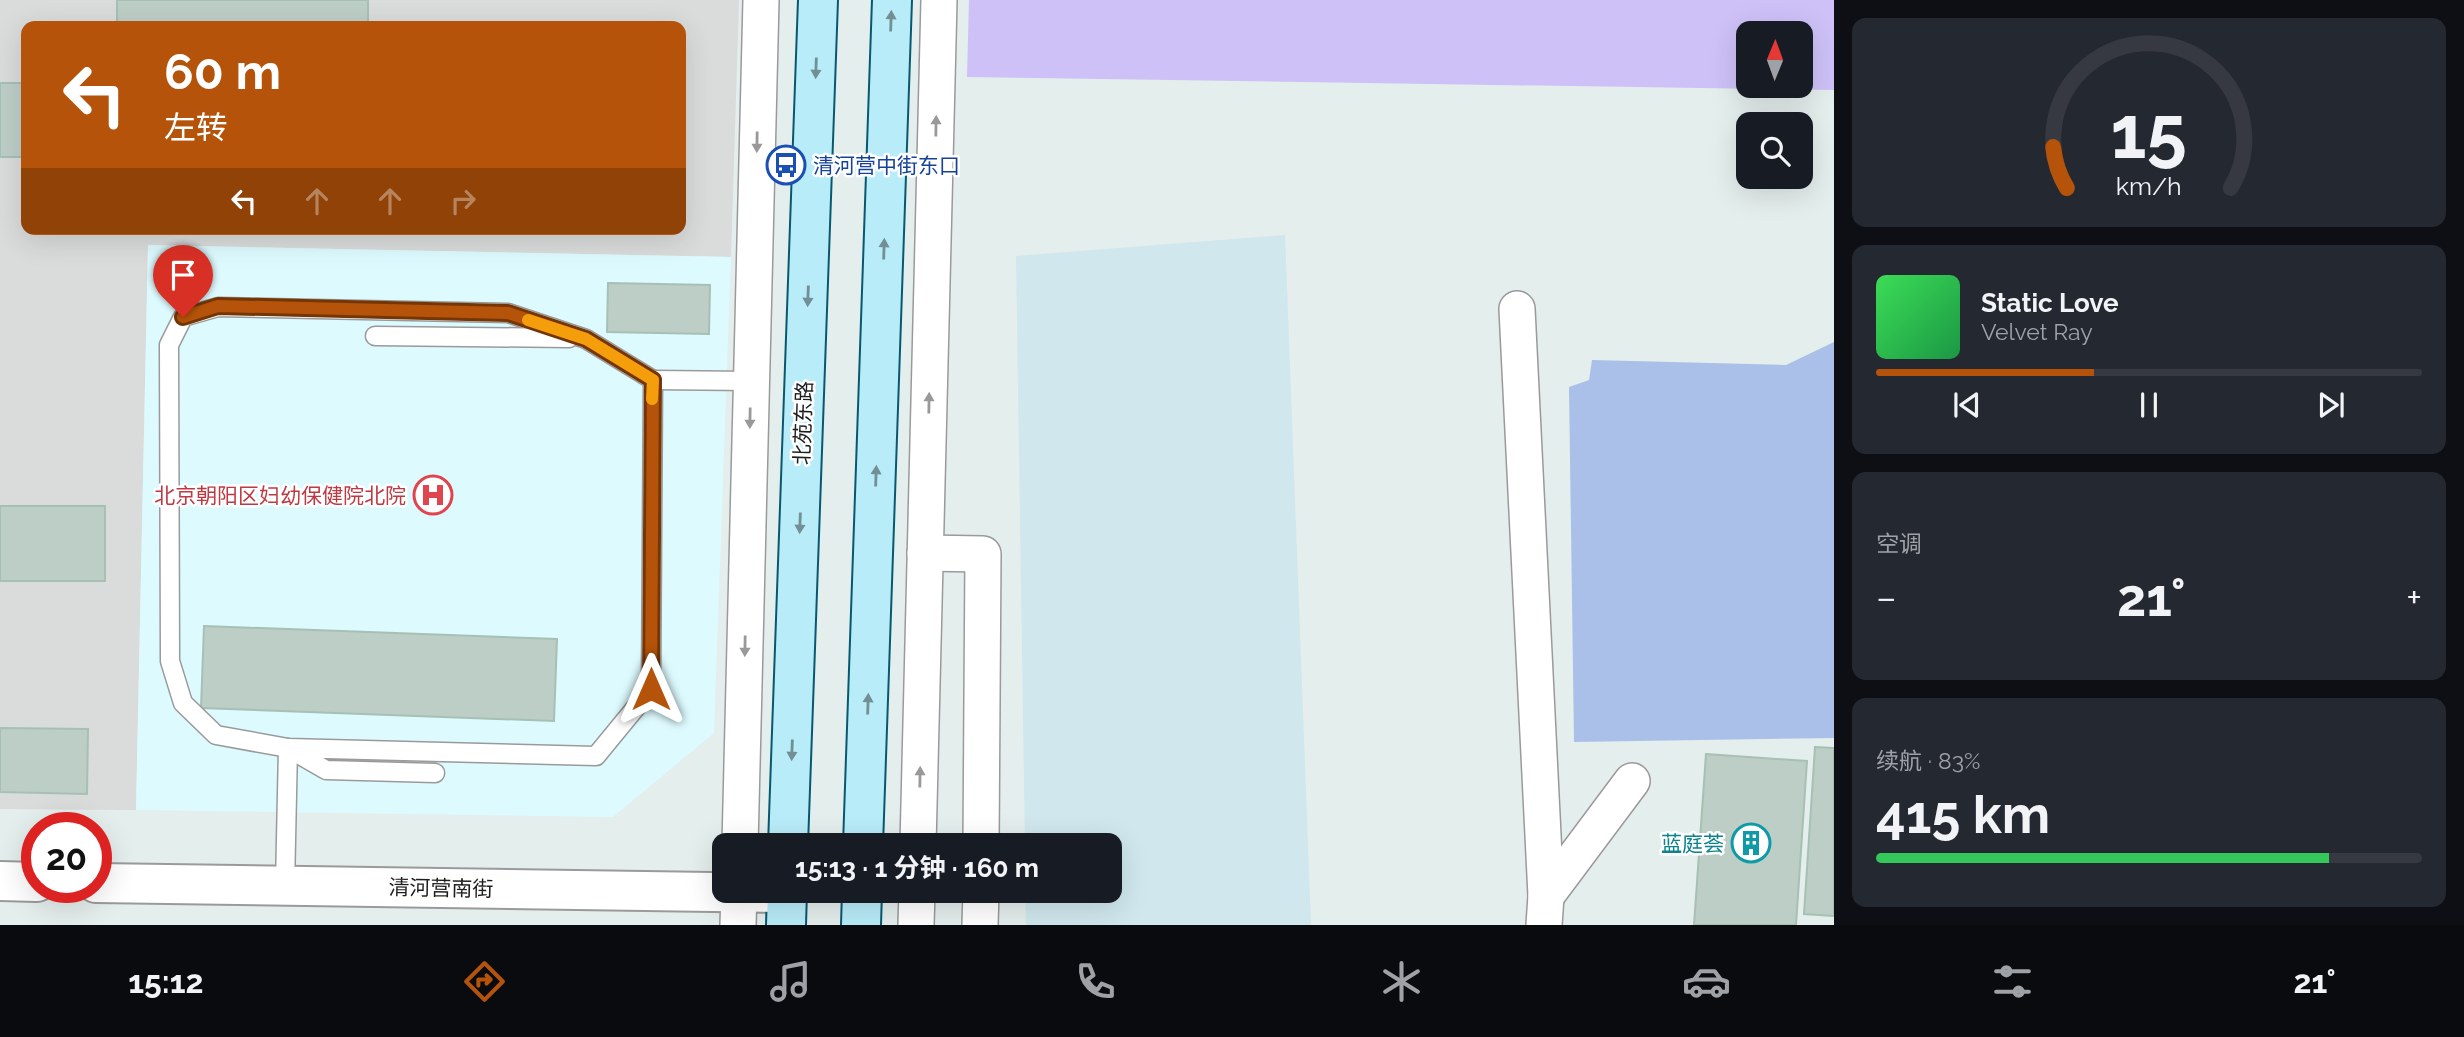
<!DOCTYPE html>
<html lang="zh">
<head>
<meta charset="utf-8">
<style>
	body { margin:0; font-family:Raleway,"Noto Sans SC",sans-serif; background:#242831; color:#f1f3f6; height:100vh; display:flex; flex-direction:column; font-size:26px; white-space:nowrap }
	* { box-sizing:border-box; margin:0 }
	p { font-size:23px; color:#9ea1a6 }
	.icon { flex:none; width:38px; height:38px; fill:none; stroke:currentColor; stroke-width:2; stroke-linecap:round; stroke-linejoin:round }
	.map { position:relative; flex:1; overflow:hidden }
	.details { display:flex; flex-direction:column; gap:18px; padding:18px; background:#0d0f14; width:630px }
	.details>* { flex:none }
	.hud { position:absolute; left:21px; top:21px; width:665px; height:214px; border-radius:14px; box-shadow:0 7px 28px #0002; background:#b45309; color:#fff; overflow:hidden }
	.needle { width:46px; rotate:1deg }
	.tools { position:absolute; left:1736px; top:21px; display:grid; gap:14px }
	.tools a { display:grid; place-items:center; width:77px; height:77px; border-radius:14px; background:#171b24; box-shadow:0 7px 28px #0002; font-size:35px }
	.speed { position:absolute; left:21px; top:812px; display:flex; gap:14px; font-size:35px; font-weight:700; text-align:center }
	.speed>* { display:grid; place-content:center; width:91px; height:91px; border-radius:50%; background:#171b24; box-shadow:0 7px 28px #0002; line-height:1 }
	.speed .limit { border:10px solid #d22; background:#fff; color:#111 }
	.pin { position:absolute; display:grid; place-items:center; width:60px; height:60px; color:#fff; margin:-72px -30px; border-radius:50% 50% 50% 0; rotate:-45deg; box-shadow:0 0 7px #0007 }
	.pin .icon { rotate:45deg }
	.me { position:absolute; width:77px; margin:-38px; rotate:0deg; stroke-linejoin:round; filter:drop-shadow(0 0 5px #0008) }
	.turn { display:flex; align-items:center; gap:24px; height:147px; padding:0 28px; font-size:32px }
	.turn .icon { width:91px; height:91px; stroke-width:2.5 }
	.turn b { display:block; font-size:49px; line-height:60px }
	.lanes { display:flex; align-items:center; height:66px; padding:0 28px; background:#0003; justify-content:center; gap:35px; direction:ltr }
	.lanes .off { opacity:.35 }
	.big { font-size:52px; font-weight:700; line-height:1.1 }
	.details .tile { flex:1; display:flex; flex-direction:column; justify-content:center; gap:10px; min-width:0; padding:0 24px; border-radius:14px; background:#242831 }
	.details .dial { align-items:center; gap:0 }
	.dial svg { height:182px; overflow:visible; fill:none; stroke:#363941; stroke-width:7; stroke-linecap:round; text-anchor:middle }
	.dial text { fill:#f1f3f6; stroke:none }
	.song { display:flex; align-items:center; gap:21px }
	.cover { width:84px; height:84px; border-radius:10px; background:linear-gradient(135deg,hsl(130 70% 55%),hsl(140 70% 35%)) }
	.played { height:7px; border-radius:4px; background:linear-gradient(90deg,#b45309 40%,#363941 40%) }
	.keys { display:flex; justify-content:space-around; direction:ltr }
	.heat { display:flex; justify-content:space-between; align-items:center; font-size:38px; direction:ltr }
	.charge { height:10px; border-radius:5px; background:linear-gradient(90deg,#34c759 83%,#363941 0) }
	.trip { position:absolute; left:712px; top:833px; width:410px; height:70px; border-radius:14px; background:#171b24; box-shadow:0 7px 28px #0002; font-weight:700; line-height:70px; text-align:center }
	.tab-bar { display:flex; height:112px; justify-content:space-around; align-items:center; background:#090b0e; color:#9ea1a6 }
	.tab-bar .icon { width:49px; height:49px }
	.tab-bar .current { color:#b45309 }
	.tab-bar b { font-size:32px; color:#f1f3f6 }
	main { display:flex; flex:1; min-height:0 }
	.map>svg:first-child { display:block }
	.residential { fill:#dadbdb; fill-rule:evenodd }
	.education { fill:#ddfafe }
	.farmland { fill:#cfe7ed }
	.grass { fill:#aac0e8 }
	.park { fill:#cdc1f8; fill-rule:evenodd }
	.building { fill:#bdcec7; stroke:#a6c0b5; stroke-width:2 }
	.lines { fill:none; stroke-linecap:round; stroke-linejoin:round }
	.service-casing { stroke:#9a9a9a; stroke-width:21 }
	.minor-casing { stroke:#9a9a9a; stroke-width:38 }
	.tertiary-casing { stroke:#9a9a9a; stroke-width:42 }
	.secondary-casing { stroke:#075871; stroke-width:42 }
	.service { stroke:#fff; stroke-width:18 }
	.minor { stroke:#fff; stroke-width:35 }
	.tertiary { stroke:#fff; stroke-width:38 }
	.secondary { stroke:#b8ecf8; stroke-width:38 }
	.oneway { fill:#728f95 }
	.oneway2 { fill:#999 }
	.route-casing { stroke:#753606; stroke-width:18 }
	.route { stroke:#b45309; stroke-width:12 }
	.slow { stroke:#f59e0b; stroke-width:12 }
	.labels { text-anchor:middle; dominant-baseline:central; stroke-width:5; stroke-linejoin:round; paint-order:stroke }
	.transit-label { font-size:21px; fill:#164399; stroke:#fff; text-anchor:start }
	.street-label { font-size:21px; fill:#1d1d1d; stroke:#fff }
	.health-label { font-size:21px; fill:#be3a42; stroke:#fff; text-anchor:end }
	.culture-label { font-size:21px; fill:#0d838f; stroke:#fff; text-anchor:end }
</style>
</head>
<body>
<main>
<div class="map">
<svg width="1834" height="925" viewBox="0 0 1834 925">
	<rect width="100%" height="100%" fill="#e4eeec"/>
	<path class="residential" d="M0 0H739L731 257 148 245 136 810 0 809ZM26 26H681V229H26Z"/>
	<polygon class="education" points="148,245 731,257 714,733 613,817 136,810"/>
	<polygon class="farmland" points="1285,235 1311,925 1026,925 1025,891 1110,891 1110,845 1025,845 1016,256"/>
	<polygon class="grass" points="1834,342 1834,738 1574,742 1569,387 1589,380 1592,360 1786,365"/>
	<path class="park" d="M969 0H1834V90L967 77ZM1748 33H1801V86H1748Z"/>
	<g class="building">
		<rect x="117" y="0" width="251" height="26"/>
		<rect x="0" y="83" width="26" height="74"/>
		<polygon points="608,283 710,285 709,334 607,332"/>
		<rect x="0" y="506" width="105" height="75"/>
		<polygon points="204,626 557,639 554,721 201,708"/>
		<polygon points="0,728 88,729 87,794 0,792"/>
		<polygon points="1815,747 1834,748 1834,916 1804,914"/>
		<polygon points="1706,754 1807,761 1796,925 1694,925"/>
	</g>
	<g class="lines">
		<defs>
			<g id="service">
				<polyline points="375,336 569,338"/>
				<polyline points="653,380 751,381"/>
				<polyline points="288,748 596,756 651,689 653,380 586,339 508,313 218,307 183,317 169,345 170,661 183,703 216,735 288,748 326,770 435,773"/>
				<polyline points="285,886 288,748"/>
			</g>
			<g id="minor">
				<polyline points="1517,309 1546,896 1544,925"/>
				<polyline points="925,553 983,554 981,845"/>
				<polyline points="740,845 761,0"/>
				<polyline points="918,845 939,0"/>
				<polyline points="1546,896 1632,781"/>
				<polyline points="738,925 739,891"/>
				<polyline points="916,925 917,891"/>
				<polyline points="980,925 981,891"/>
			</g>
			<g id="tertiary">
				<polyline points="0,881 37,882"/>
				<polyline points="96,883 786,893"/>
			</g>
			<g id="secondary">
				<polyline points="788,845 818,0"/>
				<polyline points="863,845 892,0"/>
				<polyline points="786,925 787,891"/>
				<polyline points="861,925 862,891"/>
			</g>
		</defs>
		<use href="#service" class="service-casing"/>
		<use href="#minor" class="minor-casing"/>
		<use href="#tertiary" class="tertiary-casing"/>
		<use href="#secondary" class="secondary-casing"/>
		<use href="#service" class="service"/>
		<use href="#minor" class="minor"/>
		<use href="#tertiary" class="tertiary"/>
		<use href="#secondary" class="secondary"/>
	</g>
	<defs><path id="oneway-solid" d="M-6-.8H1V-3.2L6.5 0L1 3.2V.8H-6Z" transform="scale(1.75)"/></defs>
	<g class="oneway">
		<use href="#oneway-solid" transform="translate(891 21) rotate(-88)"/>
		<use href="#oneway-solid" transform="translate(816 68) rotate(92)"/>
		<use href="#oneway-solid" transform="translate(884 249) rotate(-88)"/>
		<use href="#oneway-solid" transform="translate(808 296) rotate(92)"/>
		<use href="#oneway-solid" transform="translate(876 476) rotate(-88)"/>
		<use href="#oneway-solid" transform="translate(800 523) rotate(92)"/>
		<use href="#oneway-solid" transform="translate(868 704) rotate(-88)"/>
		<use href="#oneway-solid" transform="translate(792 750) rotate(92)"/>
	</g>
	<g class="oneway2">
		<use href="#oneway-solid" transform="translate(936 126) rotate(-89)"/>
		<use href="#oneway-solid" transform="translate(757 142) rotate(91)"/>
		<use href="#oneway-solid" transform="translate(929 403) rotate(-89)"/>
		<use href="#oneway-solid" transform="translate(750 418) rotate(91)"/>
		<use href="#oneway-solid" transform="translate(745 646) rotate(91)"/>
		<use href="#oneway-solid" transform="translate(920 777) rotate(-89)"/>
	</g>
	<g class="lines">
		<defs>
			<polyline id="route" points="183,317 218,306 508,313 586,339 653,380 651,689"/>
		</defs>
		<use href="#route" class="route-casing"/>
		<use href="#route" class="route"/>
		<polyline class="slow" points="528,320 586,339 653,380 652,399"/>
	</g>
	<defs>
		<symbol id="bus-ring" viewBox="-11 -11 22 22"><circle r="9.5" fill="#fff" stroke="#1a4fb4" stroke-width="1.5"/><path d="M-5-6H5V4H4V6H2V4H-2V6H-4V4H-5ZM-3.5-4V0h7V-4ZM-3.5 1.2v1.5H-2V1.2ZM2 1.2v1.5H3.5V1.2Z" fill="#1a4fb4"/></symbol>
		<symbol id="hospital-ring" viewBox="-11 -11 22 22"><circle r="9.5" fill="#fff" stroke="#e0444e" stroke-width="1.5"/><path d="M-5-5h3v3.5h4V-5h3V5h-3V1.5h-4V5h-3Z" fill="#e0444e"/></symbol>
		<symbol id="building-ring" viewBox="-11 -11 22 22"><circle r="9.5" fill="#fff" stroke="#0f9aa8" stroke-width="1.5"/><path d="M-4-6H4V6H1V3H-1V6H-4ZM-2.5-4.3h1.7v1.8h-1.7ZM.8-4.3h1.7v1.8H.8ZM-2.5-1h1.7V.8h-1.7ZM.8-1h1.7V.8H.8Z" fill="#0f9aa8"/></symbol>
	</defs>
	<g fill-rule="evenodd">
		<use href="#bus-ring" x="764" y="143" width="44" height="44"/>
		<use href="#hospital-ring" x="411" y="473" width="44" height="44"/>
		<use href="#building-ring" x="1729" y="821" width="44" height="44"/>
	</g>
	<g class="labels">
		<g class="transit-label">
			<text x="813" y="165">清河营中街东口</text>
		</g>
		<g class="street-label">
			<text transform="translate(803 423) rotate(-88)">北苑东路</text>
			<text transform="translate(441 888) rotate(1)">清河营南街</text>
		</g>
		<g class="health-label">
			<text x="406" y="495">北京朝阳区妇幼保健院北院</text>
		</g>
		<g class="culture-label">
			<text x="1724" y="843">蓝庭荟</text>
		</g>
	</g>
</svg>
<div class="tools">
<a><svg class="needle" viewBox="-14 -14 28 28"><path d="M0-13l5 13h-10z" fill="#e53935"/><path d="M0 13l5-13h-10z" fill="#9ea1a6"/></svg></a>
<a><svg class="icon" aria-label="search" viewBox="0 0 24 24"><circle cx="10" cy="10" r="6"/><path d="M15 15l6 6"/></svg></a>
</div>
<div class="speed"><div class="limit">20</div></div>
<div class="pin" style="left:183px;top:317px;background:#d93025"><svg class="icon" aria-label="arrive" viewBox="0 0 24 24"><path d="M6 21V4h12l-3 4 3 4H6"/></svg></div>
<svg class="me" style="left:651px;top:689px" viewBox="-20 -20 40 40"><path d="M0-17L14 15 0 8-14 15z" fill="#b45309" stroke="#fff" stroke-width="4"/></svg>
<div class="trip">15:13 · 1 分钟 · 160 m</div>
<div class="hud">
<div class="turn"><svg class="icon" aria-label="left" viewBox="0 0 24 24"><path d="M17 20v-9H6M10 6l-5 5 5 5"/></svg><div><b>60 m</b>左转</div></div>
<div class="lanes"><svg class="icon" aria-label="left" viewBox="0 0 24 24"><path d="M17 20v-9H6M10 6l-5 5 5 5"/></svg><svg class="icon off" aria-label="ahead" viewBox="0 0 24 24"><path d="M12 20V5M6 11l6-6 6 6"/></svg><svg class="icon off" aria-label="ahead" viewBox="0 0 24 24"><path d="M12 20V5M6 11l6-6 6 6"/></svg><svg class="icon off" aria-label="right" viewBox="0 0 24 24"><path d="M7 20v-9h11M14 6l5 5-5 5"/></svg></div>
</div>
</div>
<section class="details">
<div class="tile dial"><svg viewBox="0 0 100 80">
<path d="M14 69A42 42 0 1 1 86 69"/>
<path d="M14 69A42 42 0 0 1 8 51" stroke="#b45309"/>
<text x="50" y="56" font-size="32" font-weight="700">15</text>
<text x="50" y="72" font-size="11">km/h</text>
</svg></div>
<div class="tile">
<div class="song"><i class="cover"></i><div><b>Static Love</b><p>Velvet Ray</p></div></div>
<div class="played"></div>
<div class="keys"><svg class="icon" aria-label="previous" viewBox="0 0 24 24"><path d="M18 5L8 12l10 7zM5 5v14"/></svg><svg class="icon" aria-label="pause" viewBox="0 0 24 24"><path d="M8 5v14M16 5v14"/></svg><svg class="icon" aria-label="next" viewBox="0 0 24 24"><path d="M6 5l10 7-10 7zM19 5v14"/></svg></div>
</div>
<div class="tile"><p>空调</p>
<div class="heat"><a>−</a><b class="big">21°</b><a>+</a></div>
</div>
<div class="tile"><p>续航 · 83%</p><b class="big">415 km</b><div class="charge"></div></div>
</section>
</main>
<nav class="tab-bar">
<b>15:12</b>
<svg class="icon current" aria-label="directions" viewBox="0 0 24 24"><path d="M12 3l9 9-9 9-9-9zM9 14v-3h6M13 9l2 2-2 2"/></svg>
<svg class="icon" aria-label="music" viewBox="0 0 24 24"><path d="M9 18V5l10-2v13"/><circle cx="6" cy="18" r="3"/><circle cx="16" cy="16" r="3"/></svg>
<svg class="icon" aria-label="phone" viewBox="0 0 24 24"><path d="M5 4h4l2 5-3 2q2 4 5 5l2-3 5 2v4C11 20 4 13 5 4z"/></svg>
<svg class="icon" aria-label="climate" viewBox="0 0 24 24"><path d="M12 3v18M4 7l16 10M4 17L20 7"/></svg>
<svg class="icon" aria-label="car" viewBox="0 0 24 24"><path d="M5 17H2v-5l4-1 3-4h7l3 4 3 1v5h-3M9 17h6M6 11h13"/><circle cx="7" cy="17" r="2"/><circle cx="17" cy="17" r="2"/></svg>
<svg class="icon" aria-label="filters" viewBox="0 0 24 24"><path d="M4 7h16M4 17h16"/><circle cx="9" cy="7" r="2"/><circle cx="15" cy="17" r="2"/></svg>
<b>21°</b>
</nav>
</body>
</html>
